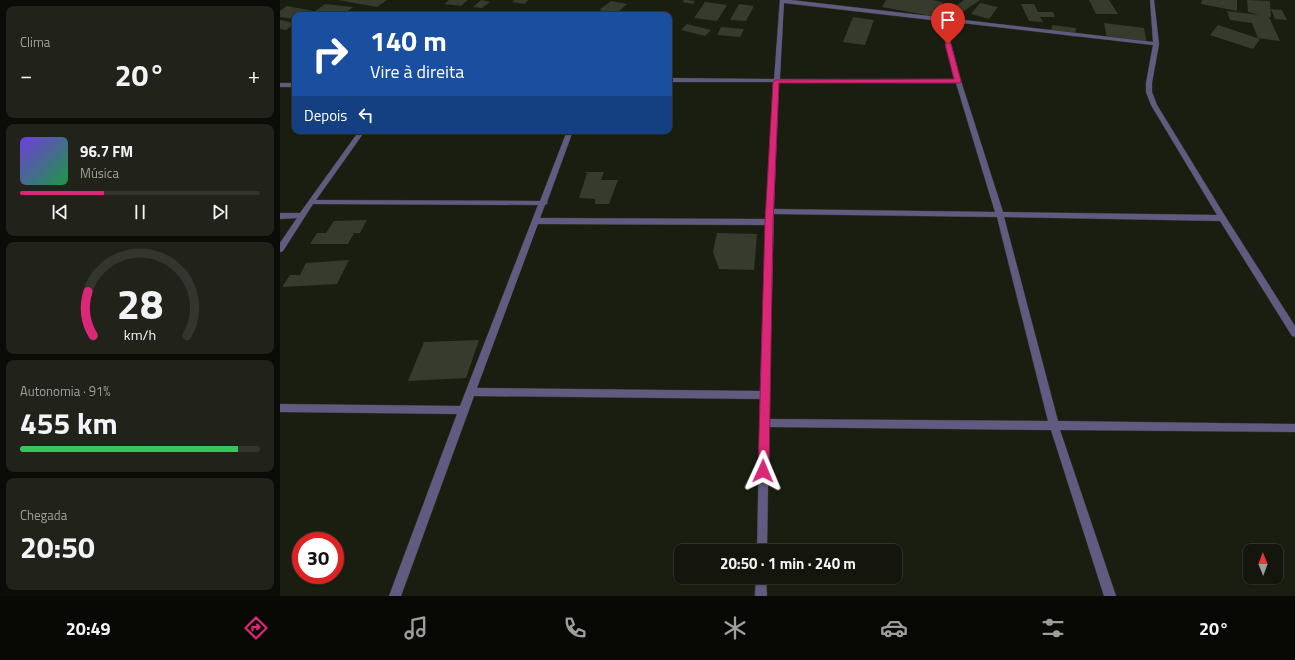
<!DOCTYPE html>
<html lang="pt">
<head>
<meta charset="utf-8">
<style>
	body { margin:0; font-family:"Titillium Web",sans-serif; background:#21231b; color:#f1f3f6; height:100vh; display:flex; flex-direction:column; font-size:15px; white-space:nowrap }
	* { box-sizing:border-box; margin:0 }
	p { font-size:13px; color:#9d9f9d }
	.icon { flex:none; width:22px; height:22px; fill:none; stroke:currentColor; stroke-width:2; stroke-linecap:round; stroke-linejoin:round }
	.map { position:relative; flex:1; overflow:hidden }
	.sheet { display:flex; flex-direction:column; gap:6px; padding:6px; background:#0b0c07; width:280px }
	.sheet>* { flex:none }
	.top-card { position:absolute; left:12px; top:12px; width:380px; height:122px; border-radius:8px; box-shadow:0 1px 3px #0004,0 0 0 1px #33352e; background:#1a4fa0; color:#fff; overflow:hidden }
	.needle { width:26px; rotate:359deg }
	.fabs { position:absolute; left:963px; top:544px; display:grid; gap:8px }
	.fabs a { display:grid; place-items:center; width:40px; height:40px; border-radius:8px; background:#14160d; box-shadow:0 1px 3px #0004,0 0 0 1px #33352e; font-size:20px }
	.speed { position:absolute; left:12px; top:532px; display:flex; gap:8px; font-size:20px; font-weight:700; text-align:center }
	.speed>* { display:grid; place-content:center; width:52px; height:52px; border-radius:50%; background:#14160d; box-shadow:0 1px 3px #0004,0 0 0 1px #33352e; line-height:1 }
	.speed .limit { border:6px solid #d22; background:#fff; color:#111 }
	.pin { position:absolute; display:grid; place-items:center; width:34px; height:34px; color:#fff; margin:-41px -17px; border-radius:50% 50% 50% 0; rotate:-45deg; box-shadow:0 0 4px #0007 }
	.pin .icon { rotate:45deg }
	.me { position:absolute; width:44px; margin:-22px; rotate:1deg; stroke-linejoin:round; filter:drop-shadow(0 0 3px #0008) }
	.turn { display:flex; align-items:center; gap:14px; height:84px; padding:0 12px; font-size:18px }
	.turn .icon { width:52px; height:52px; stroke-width:2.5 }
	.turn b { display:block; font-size:28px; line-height:34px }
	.then { display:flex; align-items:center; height:38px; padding:0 12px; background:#0003; gap:8px; font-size:15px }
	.big { font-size:30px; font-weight:700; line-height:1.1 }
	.sheet .widget { flex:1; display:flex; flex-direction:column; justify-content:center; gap:6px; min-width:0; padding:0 14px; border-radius:8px; background:#21231b }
	.sheet .dial { align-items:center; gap:0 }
	.dial svg { height:104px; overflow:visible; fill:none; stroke:#33352e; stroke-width:7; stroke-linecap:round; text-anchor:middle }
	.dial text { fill:#f1f3f6; stroke:none }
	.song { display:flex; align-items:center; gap:12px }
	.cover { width:48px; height:48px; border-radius:6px; background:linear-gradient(135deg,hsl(260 70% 55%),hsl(140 70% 35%)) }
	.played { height:4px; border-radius:2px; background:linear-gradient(90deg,#db2777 35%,#33352e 35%) }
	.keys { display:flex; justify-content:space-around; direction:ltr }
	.heat { display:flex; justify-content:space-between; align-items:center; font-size:22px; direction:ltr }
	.charge { height:6px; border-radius:3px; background:linear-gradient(90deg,#34c759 91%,#33352e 0) }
	.trip { position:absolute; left:394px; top:544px; width:228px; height:40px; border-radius:8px; background:#14160d; box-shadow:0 1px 3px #0004,0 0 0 1px #33352e; font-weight:700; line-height:40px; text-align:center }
	.dock { display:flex; height:64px; justify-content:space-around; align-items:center; background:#080905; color:#9d9f9d }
	.dock .icon { width:28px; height:28px }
	.dock .current { color:#db2777 }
	.dock b { font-size:18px; color:#f1f3f6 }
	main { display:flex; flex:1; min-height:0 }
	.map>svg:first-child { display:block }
	.building { fill:#363b2d }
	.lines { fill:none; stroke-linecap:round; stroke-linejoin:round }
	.minor-casing { stroke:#34372b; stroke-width:1 }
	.minor { fill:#625b81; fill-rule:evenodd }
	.route { fill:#db2777; stroke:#8e194d }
</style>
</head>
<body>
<main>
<section class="sheet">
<div class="widget"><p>Clima</p>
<div class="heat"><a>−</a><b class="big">20°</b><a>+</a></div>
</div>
<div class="widget">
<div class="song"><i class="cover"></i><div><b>96.7 FM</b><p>Música</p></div></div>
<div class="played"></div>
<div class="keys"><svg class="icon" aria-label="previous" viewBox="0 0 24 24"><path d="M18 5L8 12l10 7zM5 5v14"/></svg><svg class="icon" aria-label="pause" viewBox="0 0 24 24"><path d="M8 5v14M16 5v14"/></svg><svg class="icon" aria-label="next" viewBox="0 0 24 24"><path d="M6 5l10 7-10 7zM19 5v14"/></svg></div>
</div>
<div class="widget dial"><svg viewBox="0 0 100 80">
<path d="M14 69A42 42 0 1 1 86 69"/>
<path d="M14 69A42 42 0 0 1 10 35" stroke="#db2777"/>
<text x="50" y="56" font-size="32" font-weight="700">28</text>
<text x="50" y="72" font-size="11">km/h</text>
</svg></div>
<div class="widget"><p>Autonomia · 91%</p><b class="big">455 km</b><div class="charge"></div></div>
<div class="widget"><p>Chegada</p><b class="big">20:50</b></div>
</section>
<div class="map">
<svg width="1015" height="596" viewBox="0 0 1015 596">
	<rect width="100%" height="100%" fill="#1a1e11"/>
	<g class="building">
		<polygon points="58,0 107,0 97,7"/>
		<polygon points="169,0 188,0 181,6 164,4"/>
		<polygon points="201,0 210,2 202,8 193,7"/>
		<polygon points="234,0 248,0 245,4 232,2"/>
		<polygon points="404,0 406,0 415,1 413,4 402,2"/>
		<polygon points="606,0 652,0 663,2 657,17 602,7"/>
		<polygon points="684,0 700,0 677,16 667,12"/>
		<polygon points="809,0 829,0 838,14 816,14"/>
		<polygon points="922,0 957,0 957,11 921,4"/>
		<polygon points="967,0 990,1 991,17 989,17 1000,41 978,38 972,23 950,20 947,11 979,15 968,12"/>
		<polygon points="331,1 347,4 336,14 319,10"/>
		<polygon points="425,2 447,5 437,21 414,18"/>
		<polygon points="700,3 718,7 709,19 691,14"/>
		<polygon points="45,4 73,7 63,15 30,15"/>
		<polygon points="459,4 474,6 466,21 450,20"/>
		<polygon points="741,4 754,4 758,12 773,12 775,17 760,17 763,22 749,21"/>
		<polygon points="7,6 34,11 27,15 15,15 15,19 0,17 0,11"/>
		<polygon points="991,9 1002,10 1007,20 995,19"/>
		<polygon points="573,17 594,20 585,45 563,42"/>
		<polygon points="0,20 15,23 15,24 6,30 0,29"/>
		<polygon points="824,23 864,28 867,44 827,39"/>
		<polygon points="407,24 431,30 425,36 401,30"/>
		<polygon points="772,25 796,28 795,37 771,33"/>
		<polygon points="938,25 980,39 973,49 930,35"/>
		<polygon points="441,27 464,29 460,37 437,35"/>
		<polygon points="304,172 324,172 321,180 338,180 329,204 315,204 315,199 299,198 307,173"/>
		<polygon points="87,220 80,233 74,233 68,244 30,244 37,233 46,233 54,221"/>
		<polygon points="437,233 477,234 474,270 439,269 433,252"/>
		<polygon points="69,260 57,284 2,287 10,275 20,275 26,263"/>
		<polygon points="199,340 186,378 128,381 144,342"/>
	</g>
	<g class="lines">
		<defs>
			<g id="minor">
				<path d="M500 0H511L873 42 870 0H874L879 44 872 83V92L877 105 945 216 1015 326V337L1012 336 940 221 724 217 778 421 1015 424V432L780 430 836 596H824L771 430 489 427 487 551H477L480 399 194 396 121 596H109L177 414 0 412V404L180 406 258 205 33 204 3 251 0 252V243L17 218 0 219V213H20L79 131H85L36 200 260 201 287 131H293L267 202 268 203 265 205 260 218 486 219 485 211 487 209 494 82H389V78L494 79ZM504 3 660 21 675 79H500ZM665 21 873 45 866 83V92L871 105 937 215 723 212 681 81ZM499 82 676 83 715 212 494 209ZM494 214 717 217 768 421 489 419ZM258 224 486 225 480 391 197 388Z"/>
				<rect x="0" y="83" width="15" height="4"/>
				<polygon points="476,577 486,577 487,596 475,596"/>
			</g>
		</defs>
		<use href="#minor" class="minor-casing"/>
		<use href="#minor" class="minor"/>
	</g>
	<polygon class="route" points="668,42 671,44 681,81 680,83 499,83 493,222 489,471 487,475 483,477 479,475 478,471 485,222 493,82 496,80 674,79 665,44"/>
</svg>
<div class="fabs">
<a><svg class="needle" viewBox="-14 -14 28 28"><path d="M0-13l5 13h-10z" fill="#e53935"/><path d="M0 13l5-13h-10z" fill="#9d9f9d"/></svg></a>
</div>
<div class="speed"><div class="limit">30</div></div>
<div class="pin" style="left:668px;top:44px;background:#d93025"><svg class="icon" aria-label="arrive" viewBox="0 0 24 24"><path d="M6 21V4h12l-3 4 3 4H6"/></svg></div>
<svg class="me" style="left:483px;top:471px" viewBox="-20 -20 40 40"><path d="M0-17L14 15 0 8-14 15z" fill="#db2777" stroke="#fff" stroke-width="4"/></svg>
<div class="trip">20:50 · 1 min · 240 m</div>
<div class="top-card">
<div class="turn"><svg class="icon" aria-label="right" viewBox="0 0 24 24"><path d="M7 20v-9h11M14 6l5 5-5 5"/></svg><div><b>140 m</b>Vire à direita</div></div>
<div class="then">Depois<svg class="icon" aria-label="left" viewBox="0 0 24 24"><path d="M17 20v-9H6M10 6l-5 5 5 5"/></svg></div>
</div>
</div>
</main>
<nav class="dock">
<b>20:49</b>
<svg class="icon current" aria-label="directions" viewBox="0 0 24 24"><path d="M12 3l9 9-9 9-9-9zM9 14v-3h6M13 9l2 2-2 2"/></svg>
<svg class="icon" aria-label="music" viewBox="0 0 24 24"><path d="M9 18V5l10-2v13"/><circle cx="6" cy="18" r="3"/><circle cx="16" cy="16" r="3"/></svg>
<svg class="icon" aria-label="phone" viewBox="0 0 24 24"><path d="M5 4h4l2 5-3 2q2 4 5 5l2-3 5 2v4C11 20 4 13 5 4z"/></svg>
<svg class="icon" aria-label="climate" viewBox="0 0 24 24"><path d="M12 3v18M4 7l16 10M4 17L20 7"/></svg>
<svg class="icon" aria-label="car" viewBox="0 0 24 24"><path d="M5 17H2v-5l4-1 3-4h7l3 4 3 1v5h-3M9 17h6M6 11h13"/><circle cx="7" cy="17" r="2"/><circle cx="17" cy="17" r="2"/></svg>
<svg class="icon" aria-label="filters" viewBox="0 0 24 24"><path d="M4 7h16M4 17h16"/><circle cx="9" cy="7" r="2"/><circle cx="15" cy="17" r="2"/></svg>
<b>20°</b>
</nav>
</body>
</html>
